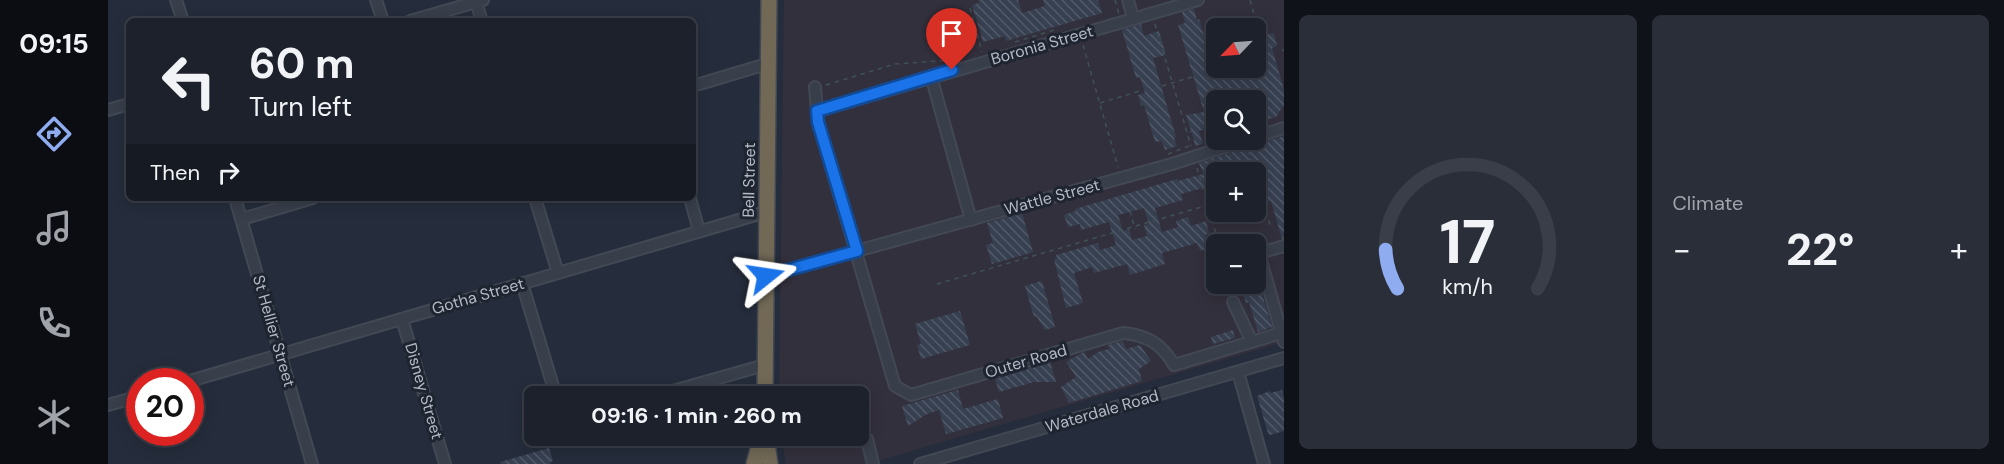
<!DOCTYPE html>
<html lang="en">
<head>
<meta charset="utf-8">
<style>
	body { margin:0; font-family:"DM Sans",sans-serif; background:#292e38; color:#f1f3f6; height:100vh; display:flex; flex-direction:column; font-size:22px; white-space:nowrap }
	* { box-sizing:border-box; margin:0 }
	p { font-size:20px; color:#a0a3a9 }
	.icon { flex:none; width:33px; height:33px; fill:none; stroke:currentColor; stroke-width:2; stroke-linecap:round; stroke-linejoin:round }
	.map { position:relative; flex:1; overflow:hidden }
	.details { display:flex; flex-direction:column; gap:15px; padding:15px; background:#0f1218; width:720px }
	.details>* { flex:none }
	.hud { position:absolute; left:18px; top:18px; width:570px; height:183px; border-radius:9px; box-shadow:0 3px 15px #0003,0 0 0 2px #3a3e48; background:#1c212c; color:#f1f3f6; overflow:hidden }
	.needle { width:39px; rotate:245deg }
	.fabs { position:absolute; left:1098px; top:18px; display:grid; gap:12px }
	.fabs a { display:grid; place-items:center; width:60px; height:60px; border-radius:9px; background:#1c212c; box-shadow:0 3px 15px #0003,0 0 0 2px #3a3e48; font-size:30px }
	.speed { position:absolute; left:18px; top:368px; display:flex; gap:12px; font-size:30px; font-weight:700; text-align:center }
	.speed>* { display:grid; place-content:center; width:78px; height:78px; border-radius:50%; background:#1c212c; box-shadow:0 3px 15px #0003,0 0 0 2px #3a3e48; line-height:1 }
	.speed .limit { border:9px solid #d22; background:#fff; color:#111 }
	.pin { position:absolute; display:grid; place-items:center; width:51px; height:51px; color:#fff; margin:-62px -26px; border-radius:50% 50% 50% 0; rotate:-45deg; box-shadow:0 0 6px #0007 }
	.pin .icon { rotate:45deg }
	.me { position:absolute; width:66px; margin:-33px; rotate:75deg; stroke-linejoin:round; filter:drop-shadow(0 0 4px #0008) }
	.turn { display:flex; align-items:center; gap:21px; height:126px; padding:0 24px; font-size:27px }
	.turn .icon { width:78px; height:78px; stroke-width:2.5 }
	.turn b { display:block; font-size:42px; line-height:51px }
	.then { display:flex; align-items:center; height:57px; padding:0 24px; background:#0003; gap:12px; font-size:22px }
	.big { font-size:45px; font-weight:700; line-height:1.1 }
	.details .card { flex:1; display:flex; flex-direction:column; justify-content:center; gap:9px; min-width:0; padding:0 21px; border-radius:9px; background:#292e38 }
	.details .dial { align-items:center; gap:0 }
	.dial svg { height:156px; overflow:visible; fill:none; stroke:#3a3e48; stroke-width:7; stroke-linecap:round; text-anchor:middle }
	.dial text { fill:#f1f3f6; stroke:none }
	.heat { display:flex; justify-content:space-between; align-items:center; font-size:33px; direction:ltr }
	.details .tiles { flex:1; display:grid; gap:15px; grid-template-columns:repeat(2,1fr) }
	.trip { position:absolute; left:416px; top:386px; width:345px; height:60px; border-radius:9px; background:#1c212c; box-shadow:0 3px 15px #0003,0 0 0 2px #3a3e48; font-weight:700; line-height:60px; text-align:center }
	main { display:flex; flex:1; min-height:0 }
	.menu { display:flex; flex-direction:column; width:108px; justify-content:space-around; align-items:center; background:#0b0d12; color:#a0a3a9 }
	.menu .icon { width:42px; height:42px }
	.menu .active { color:#8facf0 }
	.menu b { font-size:27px; color:#f1f3f6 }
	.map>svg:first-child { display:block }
	.medical { fill:#33303d; fill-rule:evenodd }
	.building { fill:url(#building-back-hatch); fill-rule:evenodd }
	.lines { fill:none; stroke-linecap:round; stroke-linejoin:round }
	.minor-casing { stroke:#424854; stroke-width:14 }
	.highway-casing { stroke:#414753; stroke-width:18 }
	.path { stroke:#405154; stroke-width:1.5; stroke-dasharray:4.5 4.5; stroke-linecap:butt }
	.minor { stroke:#383f4b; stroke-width:10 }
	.highway { stroke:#716856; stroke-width:15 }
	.route-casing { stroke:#114b97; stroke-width:15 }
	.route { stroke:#1a73e8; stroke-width:10 }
	.labels { text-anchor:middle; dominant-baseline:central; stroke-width:6; stroke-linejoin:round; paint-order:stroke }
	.street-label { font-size:16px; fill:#b4bac7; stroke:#1e2430 }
</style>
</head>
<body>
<main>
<nav class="menu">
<b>09:15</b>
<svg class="icon active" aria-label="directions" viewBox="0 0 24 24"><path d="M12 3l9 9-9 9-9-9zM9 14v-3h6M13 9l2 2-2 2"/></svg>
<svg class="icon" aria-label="music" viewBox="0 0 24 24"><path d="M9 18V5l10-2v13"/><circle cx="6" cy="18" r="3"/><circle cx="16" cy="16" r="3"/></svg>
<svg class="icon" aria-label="phone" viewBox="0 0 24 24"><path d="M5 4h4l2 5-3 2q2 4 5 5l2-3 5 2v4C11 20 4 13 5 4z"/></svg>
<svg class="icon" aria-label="climate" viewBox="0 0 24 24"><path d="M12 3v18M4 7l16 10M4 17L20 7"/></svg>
</nav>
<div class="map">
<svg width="1176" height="464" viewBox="0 0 1176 464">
	<defs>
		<pattern id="building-back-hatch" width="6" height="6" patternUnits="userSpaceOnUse" patternTransform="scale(1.5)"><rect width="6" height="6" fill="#374051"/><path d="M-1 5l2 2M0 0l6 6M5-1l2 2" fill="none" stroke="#525a69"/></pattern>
	</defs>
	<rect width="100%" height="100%" fill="#252c3b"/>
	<path class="medical" d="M676 0H1176V342L759 464H678L673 435H750V396H671ZM1108 28H1148V68H1108ZM1108 100H1148V140H1108ZM1108 172H1148V212H1108ZM1108 244H1148V284H1108Z"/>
	<g class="building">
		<polygon points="870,0 910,0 914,13 937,6 935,0 990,0 994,13 898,41 897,36 875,42 864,5 871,3"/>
		<polygon points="1086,9 1089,20 1091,19 1106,68 1148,68 1148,28 1116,28 1120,21 1138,16 1145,20 1149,19 1151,22 1157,26 1160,34 1166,33 1169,46 1164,48 1176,90 1176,105 1168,117 1148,123 1148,100 1108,100 1108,126 1091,131 1095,144 1087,146 1084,133 1081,133 1083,130 1078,115 1096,112 1070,25 1077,23 1074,12"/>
		<polygon points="1033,24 1036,36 1051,31 1058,55 1045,58 1068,137 1066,138 1069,146 1057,150 1054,141 1047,142 1036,105 1033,106 1030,95 1037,93 1032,77 1028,78 1014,30"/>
		<path d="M1176 136V239H1174L1163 201 1148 206V172H1108V214H1106L1098 187 1073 194 1075 200 1047 208 1054 232 1070 227 1068 221 1080 217 1083 226 1098 221 1101 233 1097 235 1101 248 1092 251 1089 243 1054 253 1057 264 1022 275 1019 264 986 273 984 267 966 273 975 303 958 308 946 259 949 258 948 255 990 243 992 250 1008 245 1001 222 973 230 972 224 960 227 956 215 968 211 967 209 1069 179 1070 181 1095 174 1091 163ZM1036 208 1041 224 1036 225 1039 236 1024 240 1021 229 1015 231 1010 215Z"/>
		<polygon points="914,213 925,252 884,264 878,245 885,243 879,223"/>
		<polygon points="934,281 947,327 937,330 928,316 926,317 917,286"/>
		<polygon points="1132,284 1151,284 1164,327 1150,332 1141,302 1138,303"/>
		<polygon points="852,311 862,345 813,359 809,345 813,344 807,324"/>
		<polygon points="1125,330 1127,338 1105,344 1103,337"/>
		<polygon points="1015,341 1018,349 1032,345 1043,361 1031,369 1034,381 961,403 953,387 968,377 958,362 976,352 980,359 990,352 1001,349 1000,345"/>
		<polygon points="942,362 948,382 926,382 891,392 887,379"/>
		<polygon points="850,390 855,409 890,399 895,418 838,434 831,410 819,414 800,426 794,406"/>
		<polygon points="1174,390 1176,398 1176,431 1162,435 1160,433 1149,396 1162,391 1162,393"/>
		<polygon points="441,448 445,461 442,462 443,464 393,464 392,462"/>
	</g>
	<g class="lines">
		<defs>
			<g id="minor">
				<polyline points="68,0 75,21"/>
				<polyline points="268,0 275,21"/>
				<polyline points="1020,0 1025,18"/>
				<polyline points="368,2 374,21"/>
				<polyline points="302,21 375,0"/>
				<polyline points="823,76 863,220"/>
				<polyline points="585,86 662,63"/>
				<path d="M707 87 710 122 787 386 803 395 1015 333C1039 335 1054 344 1066 365L1173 333"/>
				<polyline points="0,110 21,104"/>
				<polyline points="709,111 1090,0"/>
				<polyline points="1148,137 1176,128"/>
				<polyline points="127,198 204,464"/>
				<polyline points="427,198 450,273"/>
				<polyline points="582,198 591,231"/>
				<polyline points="134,219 205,198"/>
				<polyline points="1176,246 1151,253 1176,342"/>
				<polyline points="658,276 1064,164 1138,140"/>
				<polyline points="414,283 448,396"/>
				<polyline points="1125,302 1144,342"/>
				<polyline points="294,319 337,464"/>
				<polyline points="1130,372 1156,464"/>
				<polyline points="82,381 658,212"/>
				<polyline points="547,396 657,365"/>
				<polyline points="0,405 32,396"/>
				<polyline points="759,439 765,464"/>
				<polyline points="812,464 1176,358"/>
			</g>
			<g id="highway">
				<polyline points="657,396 661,0"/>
				<polyline points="658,435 662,464"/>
				<polyline points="646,464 654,435"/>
			</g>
		</defs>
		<use href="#minor" class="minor-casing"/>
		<use href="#highway" class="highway-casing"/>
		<g class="path">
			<polyline points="1007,0 1011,14"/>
			<polyline points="1142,0 1146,14"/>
			<polyline points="862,8 874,52"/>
			<polyline points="1047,24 1083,146"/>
			<polyline points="907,42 946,30"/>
			<polyline points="975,45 1010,167"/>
			<polyline points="1174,50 1176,50"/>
			<polyline points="718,85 787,64 845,60"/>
			<polyline points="1054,86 1087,76"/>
			<polyline points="992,103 1035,90"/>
			<polyline points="1140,150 1146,172"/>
			<polyline points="1060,154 1081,146"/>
			<polyline points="1089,168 1111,244"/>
			<polyline points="1148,177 1163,228"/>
			<polyline points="1022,211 1027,229"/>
			<polyline points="829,284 1100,205"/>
		</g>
		<use href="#minor" class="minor"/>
		<use href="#highway" class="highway"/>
	</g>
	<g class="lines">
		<defs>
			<polyline id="route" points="658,276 749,251 710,122 709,111 844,70"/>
		</defs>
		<use href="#route" class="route-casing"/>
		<use href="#route" class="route"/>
	</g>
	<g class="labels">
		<g class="street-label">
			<text transform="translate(934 45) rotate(-16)">Boronia Street</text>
			<text transform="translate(641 180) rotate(-89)">Bell Street</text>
			<text transform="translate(944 197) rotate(-15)">Wattle Street</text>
			<text transform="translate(370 296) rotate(-16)">Gotha Street</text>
			<text transform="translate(166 331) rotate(74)">St Hellier Street</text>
			<text transform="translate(918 361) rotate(-16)">Outer Road</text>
			<text transform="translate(316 391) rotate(74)">Disney Street</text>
			<text transform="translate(994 411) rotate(-16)">Waterdale Road</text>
		</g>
	</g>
</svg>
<div class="fabs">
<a><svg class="needle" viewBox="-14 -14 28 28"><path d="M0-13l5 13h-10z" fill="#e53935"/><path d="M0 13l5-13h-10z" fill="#a0a3a9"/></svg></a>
<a><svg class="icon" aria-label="search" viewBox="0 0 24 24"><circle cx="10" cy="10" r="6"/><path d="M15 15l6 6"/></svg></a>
<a>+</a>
<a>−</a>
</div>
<div class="speed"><div class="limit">20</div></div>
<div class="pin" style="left:844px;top:70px;background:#d93025"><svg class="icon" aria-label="arrive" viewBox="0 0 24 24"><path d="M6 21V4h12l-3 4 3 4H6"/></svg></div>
<svg class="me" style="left:658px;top:276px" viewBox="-20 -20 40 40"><path d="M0-17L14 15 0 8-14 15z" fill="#1a73e8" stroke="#fff" stroke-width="4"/></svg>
<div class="trip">09:16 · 1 min · 260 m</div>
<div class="hud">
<div class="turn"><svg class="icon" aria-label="left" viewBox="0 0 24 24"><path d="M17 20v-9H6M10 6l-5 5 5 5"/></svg><div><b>60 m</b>Turn left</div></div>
<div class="then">Then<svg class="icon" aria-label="right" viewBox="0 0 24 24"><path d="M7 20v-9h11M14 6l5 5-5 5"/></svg></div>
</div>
</div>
<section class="details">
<div class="tiles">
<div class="card dial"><svg viewBox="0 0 100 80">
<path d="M14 69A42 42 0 1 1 86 69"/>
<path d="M14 69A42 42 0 0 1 8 49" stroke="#8facf0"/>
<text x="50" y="56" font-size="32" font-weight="700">17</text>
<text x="50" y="72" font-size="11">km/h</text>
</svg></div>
<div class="card"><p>Climate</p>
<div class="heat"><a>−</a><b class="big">22°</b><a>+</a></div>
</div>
</div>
</section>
</main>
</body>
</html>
